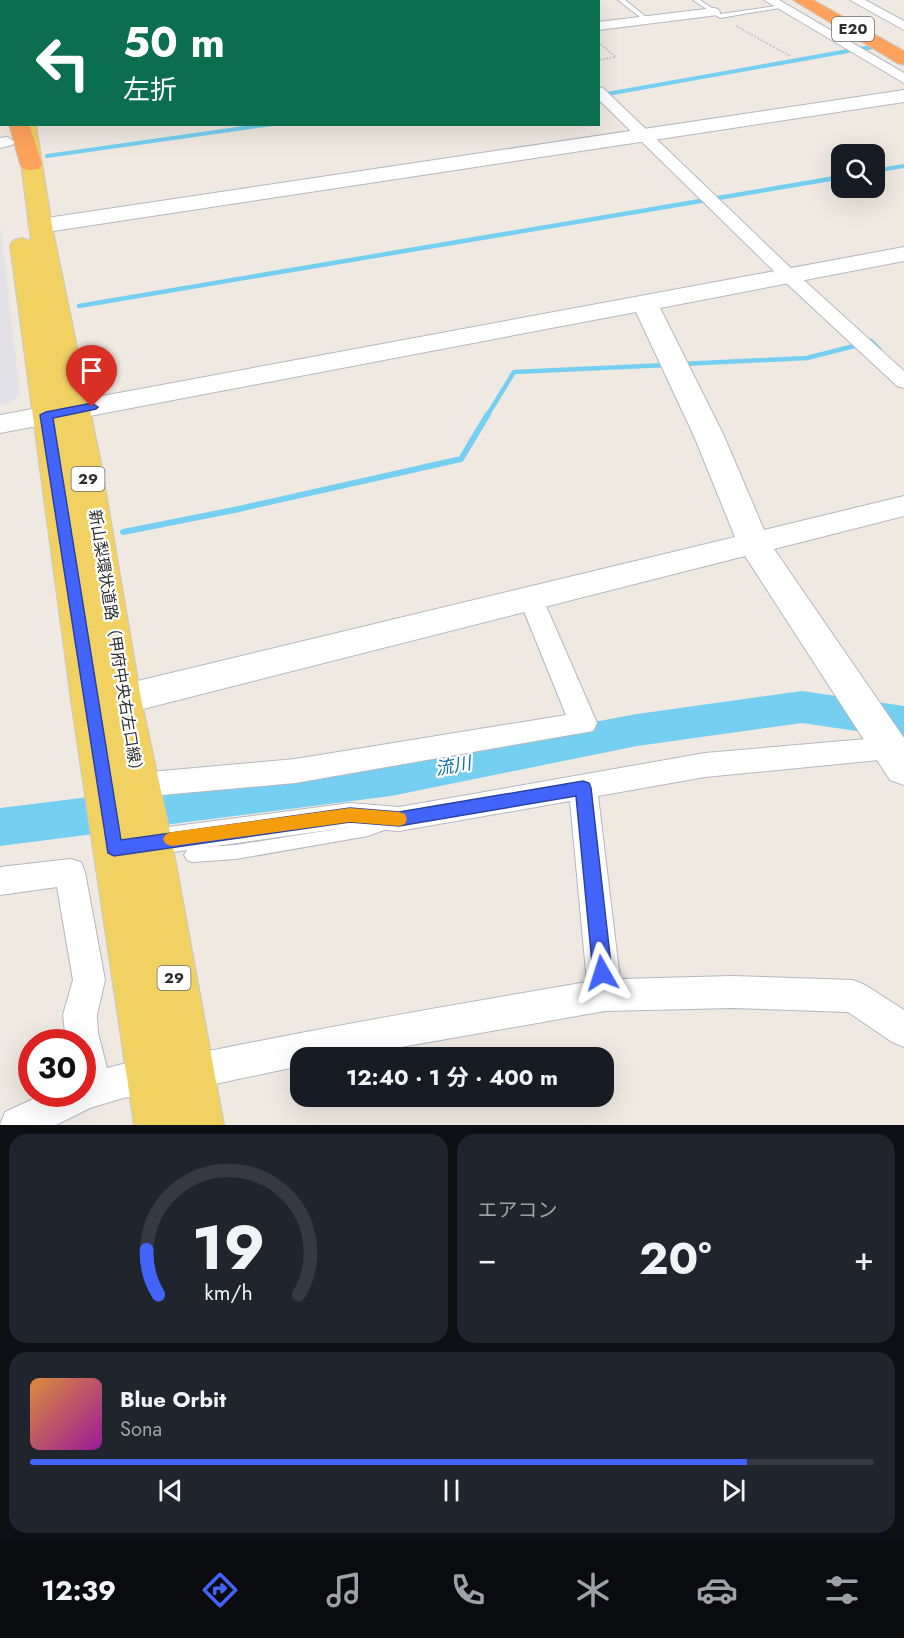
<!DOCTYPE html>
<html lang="ja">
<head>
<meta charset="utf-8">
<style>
	body { margin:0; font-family:Jost,"Noto Sans JP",sans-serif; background:#20242c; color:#f1f3f6; height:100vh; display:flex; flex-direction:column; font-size:22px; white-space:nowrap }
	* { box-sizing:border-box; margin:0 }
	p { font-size:20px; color:#9ea1a6 }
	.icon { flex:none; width:33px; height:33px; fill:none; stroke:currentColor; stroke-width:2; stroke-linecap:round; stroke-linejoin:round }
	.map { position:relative; height:1125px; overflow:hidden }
	.sheet { display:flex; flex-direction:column; gap:9px; padding:9px; background:#0d0f14; flex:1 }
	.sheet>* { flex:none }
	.hud { position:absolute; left:0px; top:0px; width:600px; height:126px; box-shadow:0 6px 24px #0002; background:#0b6e4f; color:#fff; overflow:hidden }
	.controls { position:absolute; left:831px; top:144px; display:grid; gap:12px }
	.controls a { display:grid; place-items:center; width:54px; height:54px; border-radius:12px; background:#171b24; box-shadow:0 6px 24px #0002; font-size:30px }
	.speed { position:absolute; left:18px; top:1029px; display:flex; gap:12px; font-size:30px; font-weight:700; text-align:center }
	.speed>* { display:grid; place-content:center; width:78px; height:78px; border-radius:50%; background:#171b24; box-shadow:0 6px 24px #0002; line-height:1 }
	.speed .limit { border:9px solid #d22; background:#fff; color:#111 }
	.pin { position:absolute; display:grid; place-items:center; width:51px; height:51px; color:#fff; margin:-62px -26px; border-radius:50% 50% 50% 0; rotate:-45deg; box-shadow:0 0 6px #0007 }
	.pin .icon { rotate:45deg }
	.me { position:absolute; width:66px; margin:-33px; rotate:354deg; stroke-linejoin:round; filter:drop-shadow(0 0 4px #0008) }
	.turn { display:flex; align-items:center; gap:21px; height:126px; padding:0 24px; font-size:27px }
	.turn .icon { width:78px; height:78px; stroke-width:2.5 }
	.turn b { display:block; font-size:42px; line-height:51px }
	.big { font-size:45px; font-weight:700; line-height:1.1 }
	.sheet .card { flex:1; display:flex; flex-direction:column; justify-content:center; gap:9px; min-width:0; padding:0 21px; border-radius:18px; background:#20242c }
	.sheet .dial { align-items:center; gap:0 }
	.dial svg { height:156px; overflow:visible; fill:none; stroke:#363941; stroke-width:7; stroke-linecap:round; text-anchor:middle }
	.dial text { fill:#f1f3f6; stroke:none }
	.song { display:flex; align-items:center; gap:18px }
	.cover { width:72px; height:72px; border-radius:9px; background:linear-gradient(135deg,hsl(30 70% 55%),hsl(300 70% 35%)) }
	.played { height:6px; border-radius:3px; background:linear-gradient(90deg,#4264fb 85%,#363941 85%) }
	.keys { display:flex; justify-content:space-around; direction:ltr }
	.heat { display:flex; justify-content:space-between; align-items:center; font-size:33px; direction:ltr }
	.sheet .tiles { flex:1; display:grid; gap:9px; grid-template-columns:1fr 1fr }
	.card:last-child { grid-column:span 2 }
	.trip { position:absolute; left:290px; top:1047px; width:324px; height:60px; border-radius:18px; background:#171b24; box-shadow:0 6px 24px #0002; font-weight:700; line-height:60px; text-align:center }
	.menu { display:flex; height:96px; justify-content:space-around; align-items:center; background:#090b0e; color:#9ea1a6 }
	.menu .icon { width:42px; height:42px }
	.menu .selected { color:#4264fb }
	.menu b { font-size:27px; color:#f1f3f6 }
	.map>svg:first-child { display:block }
	.industrial { fill:#e3e1e8 }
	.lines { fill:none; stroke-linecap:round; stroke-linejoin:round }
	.stream-far2 { stroke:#75cff0; stroke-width:4 }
	.stream-far1 { stroke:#75cff0; stroke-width:4.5 }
	.stream { stroke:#75cff0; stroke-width:6 }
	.river { fill:#75cff0; fill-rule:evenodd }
	.lane-casing { stroke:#b4b7c1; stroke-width:2 }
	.street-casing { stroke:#b4b7c1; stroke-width:2 }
	.secondary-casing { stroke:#b4b7c1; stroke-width:2 }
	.primary-casing { stroke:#c9c9c9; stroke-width:2 }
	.highway-casing { stroke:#c9c9c9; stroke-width:2 }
	.path { stroke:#c9c9c9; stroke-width:2; stroke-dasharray:2 1.5; stroke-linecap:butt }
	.lane { fill:#fff; fill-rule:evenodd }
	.street { fill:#fff; fill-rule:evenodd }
	.secondary { fill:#fff; fill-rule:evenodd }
	.primary { fill:#f2d163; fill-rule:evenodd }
	.highway { fill:#ffa35c; fill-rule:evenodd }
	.route { fill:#4264fb; stroke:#2b41a3; stroke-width:1.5 }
	.slow { fill:#f59e0b }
	.labels { text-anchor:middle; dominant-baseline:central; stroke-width:4.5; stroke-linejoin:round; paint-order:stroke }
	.shield { fill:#fff; stroke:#6d6d6d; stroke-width:1.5 }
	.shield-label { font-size:15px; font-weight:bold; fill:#2e2e2e }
	.street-label { font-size:16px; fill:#2e2e2e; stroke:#fff }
	.water-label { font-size:18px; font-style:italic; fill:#0d6fa3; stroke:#fff }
</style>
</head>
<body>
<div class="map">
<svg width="904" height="1125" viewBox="0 0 904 1125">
	<rect width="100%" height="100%" fill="#efe9e1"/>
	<polygon class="industrial" points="0,224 20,394 9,403 0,404"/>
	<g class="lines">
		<g class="stream-far2">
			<polyline points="859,49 874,47"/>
			<polyline points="607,94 848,51"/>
			<polyline points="47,156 272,124"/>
			<polyline points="874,171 904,166"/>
			<polyline points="822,180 842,177"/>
		</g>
		<g class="stream-far1">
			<polyline points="79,306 830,179"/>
			<polyline points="871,341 880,350"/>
			<polyline points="681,364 807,358 858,345"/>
			<polyline points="487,416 514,372 667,365"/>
		</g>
		<polyline class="stream" points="123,532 234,510 461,459 488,414"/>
		<polygon class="river" points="802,691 904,706 904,738 802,723 637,746 391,796 0,846 0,808 391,760 637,714"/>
		<defs>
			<g id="lane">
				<polygon points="618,0 625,0 650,20 645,21"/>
				<polygon points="693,0 700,0 721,14 782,5 785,7 720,18"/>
				<polygon points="387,817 392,819 394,823 392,827 368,836 236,859 192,862 187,860 184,855 187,850 192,848 236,845 368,824"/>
			</g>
			<g id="street">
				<polygon points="110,0 124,0 109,2"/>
				<polygon points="366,0 390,0 365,2"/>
				<polygon points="497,0 510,0 511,2 498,2"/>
				<polygon points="764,0 779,0 904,73 904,83"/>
				<polygon points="850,0 865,0 904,21 904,30"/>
				<polygon points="714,8 718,9 720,12 718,15 598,30 598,22"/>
				<polygon points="598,87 603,88 795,272 904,371 904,388 897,386 783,280 598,99"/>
				<polygon points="7,137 15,142 12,145 0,148 0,138"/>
				<polygon points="531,590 540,593 543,599 597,723 593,731 295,783 139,797 129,793 125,785 129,777 139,773 295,759 566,715 519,599 522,593"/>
				<path d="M890 737 900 740 904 748 900 756 890 759 705 777 598 796 620 979 732 976 853 980 865 985 904 1010V1047L892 1042 848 1012 732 1008 605 1011 339 1058H300V1066L215 1084 123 1098 90 1108 56 1125H0L5 1112 44 1094H82V1042H66L63 1015 73 980 57 887 0 895V867L70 859 81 862 85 872 105 980 97 1015 98 1033 107 1068C143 1058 182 1056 219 1049 341 1024 464 1003 587 982L570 801 399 831 350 827 138 857 127 853 123 844 127 835 138 831 350 803 399 807 705 753Z"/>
			</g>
			<g id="secondary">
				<polygon points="21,0 37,0 20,2"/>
				<polygon points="904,90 904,102 40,233 32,231 28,226 32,221 40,219"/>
				<polygon points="904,247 904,261 660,308 724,436 764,530 904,496 904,516 774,549 904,738 904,785 890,780 745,556 96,721 83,716 77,706 83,696 96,691 735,537 694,436 636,312 0,433 0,415"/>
			</g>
			<g id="primary">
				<polygon points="0,91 2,91 2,113 0,112"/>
				<polygon points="16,124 36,125 52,226 101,463 141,699 172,842 224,1125 134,1125 72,707 10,245 14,240 22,238 31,241"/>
			</g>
			<g id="highway">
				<polygon points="793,0 813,0 904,51 904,65 897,63"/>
				<polygon points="0,10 2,10 0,25"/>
				<polygon points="9,124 29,124 42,164 39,169 31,170 23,169 20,164"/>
			</g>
		</defs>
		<use href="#lane" class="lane-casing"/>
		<use href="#street" class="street-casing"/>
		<use href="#secondary" class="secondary-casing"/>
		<use href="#primary" class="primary-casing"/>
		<use href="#highway" class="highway-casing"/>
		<g class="path">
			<polyline points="465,1 474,0"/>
			<polyline points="193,2 207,0"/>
			<polyline points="322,2 336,0"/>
			<polyline points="736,26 790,56"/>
			<polyline points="598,42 616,57 598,60"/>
		</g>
		<use href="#lane" class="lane"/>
		<use href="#street" class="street"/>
		<use href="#secondary" class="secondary"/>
		<use href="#primary" class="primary"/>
		<use href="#highway" class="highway"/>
	</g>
	<polygon class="route" points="92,403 98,407 96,409 53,418 121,840 350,808 399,812 583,781 589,783 591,788 612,973 609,979 602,981 596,979 593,973 576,796 399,826 350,822 114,856 108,853 40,415 46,412"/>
	<polygon class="slow" points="350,808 399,812 405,814 407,819 405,824 399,826 350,822 172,846 166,844 163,839 166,834 172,832"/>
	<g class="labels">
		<g class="shield">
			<rect x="832" y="17" width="42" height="24" rx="4.5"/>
			<rect x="71.5" y="467" width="33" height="24" rx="4.5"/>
			<rect x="157.5" y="966" width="33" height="24" rx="4.5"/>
		</g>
		<g class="shield-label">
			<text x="853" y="29">E20</text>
			<text x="88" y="479">29</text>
			<text x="174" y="978">29</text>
		</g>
		<g class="street-label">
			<text transform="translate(116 644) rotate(81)">新山梨環状道路（甲府中央右左口線）</text>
		</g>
		<g class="water-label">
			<text transform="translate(453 766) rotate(-11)">流川</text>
		</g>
	</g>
</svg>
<div class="controls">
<a><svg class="icon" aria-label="search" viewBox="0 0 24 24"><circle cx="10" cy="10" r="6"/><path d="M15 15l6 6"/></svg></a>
</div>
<div class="speed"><div class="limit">30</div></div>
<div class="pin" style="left:92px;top:407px;background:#d93025"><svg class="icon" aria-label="arrive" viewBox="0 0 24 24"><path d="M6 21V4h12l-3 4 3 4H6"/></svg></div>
<svg class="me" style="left:602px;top:973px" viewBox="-20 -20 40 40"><path d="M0-17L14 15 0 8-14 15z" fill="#4264fb" stroke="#fff" stroke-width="4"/></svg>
<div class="trip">12:40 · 1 分 · 400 m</div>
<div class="hud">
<div class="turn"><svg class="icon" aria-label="left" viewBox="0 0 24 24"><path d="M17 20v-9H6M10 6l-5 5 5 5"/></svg><div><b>50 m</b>左折</div></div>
</div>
</div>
<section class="sheet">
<div class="tiles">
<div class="card dial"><svg viewBox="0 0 100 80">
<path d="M14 69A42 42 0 1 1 86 69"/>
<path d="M14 69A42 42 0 0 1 8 46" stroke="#4264fb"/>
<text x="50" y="56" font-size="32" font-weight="700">19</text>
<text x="50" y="72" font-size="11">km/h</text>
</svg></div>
<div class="card"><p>エアコン</p>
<div class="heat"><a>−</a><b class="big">20°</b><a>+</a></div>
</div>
<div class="card">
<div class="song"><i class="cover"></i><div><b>Blue Orbit</b><p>Sona</p></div></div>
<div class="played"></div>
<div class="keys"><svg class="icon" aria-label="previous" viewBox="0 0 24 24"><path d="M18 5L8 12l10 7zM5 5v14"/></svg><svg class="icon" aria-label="pause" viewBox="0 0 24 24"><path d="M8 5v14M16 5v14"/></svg><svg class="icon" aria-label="next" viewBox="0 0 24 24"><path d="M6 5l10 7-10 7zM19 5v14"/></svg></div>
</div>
</div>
</section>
<nav class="menu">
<b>12:39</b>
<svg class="icon selected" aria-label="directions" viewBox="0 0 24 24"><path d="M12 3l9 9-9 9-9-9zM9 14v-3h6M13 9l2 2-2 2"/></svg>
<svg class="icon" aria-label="music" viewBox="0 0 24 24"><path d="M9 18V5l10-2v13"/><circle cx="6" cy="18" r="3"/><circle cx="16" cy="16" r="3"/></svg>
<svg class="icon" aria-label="phone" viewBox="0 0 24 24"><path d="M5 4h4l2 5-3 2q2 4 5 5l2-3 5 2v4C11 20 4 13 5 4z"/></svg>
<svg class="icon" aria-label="climate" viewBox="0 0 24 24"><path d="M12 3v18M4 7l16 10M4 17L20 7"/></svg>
<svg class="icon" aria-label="car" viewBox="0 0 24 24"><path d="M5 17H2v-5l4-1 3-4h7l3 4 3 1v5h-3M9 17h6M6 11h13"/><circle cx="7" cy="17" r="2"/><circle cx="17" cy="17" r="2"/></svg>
<svg class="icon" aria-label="filters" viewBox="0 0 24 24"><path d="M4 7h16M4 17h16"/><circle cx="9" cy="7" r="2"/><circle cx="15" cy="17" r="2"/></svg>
</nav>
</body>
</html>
